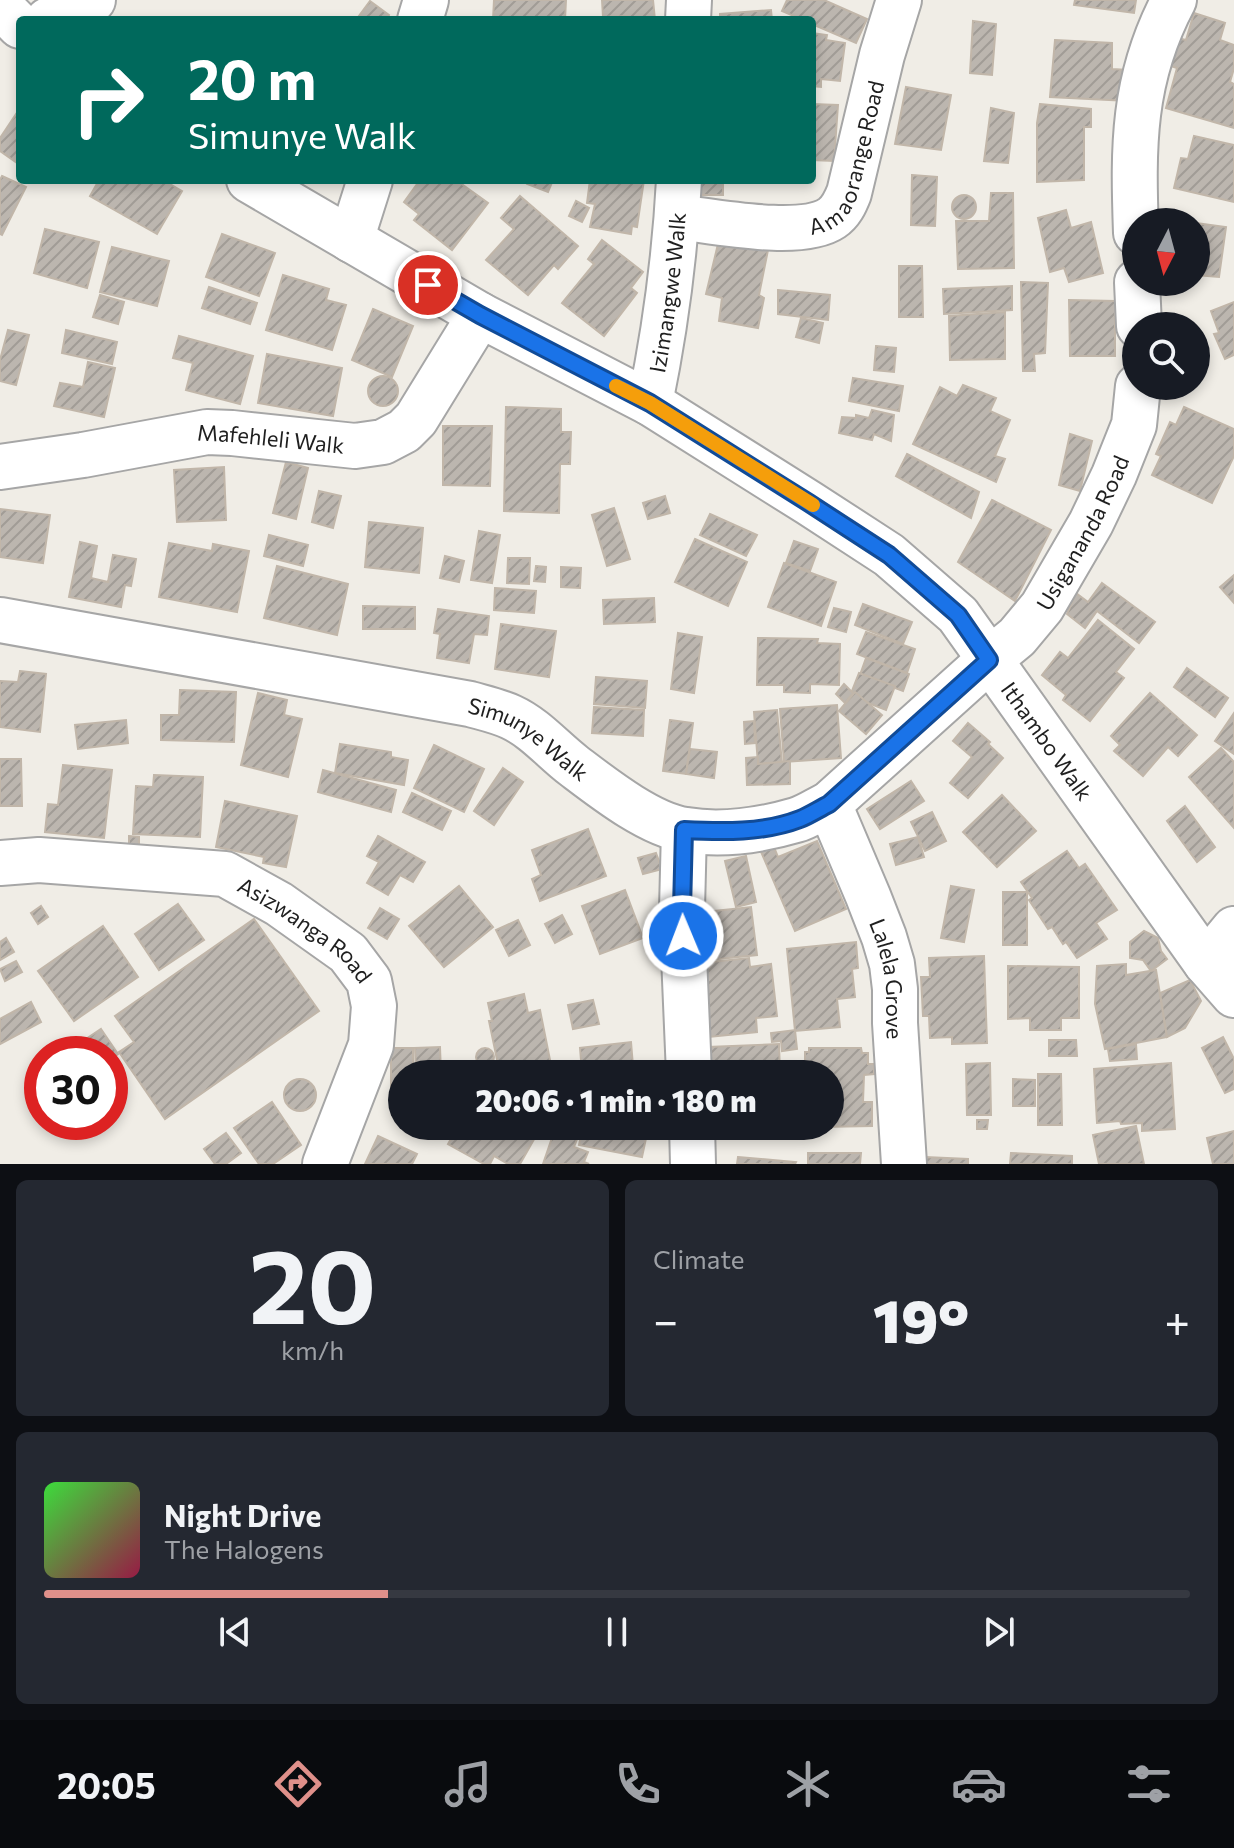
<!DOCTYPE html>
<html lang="en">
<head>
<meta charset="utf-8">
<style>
	body { margin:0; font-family:Commissioner,sans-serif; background:#242831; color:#f1f3f6; height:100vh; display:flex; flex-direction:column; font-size:30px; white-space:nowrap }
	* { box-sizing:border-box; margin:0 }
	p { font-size:26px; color:#9ea1a6 }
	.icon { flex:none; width:44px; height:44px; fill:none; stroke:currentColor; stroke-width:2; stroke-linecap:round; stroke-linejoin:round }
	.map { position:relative; height:1164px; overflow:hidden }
	.side { display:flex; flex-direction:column; gap:16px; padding:16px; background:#0d0f14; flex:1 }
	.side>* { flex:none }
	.top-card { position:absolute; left:16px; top:16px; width:800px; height:168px; border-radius:8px; box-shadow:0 4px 12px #0003; background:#00695c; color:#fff; overflow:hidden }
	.needle { width:52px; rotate:186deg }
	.fabs { position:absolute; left:1122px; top:208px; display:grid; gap:16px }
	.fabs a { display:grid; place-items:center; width:88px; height:88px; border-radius:50%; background:#171b24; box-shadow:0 4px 12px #0003; font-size:40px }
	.speed { position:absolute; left:24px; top:1036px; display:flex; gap:16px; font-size:40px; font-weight:700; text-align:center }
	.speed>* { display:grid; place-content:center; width:104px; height:104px; border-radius:50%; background:#171b24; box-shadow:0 4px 12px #0003; line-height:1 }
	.speed .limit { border:12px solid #d22; background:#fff; color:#111 }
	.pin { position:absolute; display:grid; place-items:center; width:68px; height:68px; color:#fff; margin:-34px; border:4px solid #fff; border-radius:50%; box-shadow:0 2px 8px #0007 }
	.me { position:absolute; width:88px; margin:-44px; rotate:359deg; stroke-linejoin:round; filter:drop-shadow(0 0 6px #0008) }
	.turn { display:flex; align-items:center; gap:28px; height:168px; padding:0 40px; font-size:36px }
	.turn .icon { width:104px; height:104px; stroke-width:2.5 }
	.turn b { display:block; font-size:56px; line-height:68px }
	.big { font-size:60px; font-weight:800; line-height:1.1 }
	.side .card { flex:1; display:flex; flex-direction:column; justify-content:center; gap:12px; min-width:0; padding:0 28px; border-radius:12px; background:#242831 }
	.side .dial { align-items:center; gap:0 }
	.dial b { font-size:104px; line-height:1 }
	.song { display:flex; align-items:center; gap:24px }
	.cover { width:96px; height:96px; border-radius:12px; background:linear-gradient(135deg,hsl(120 70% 55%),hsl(340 70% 35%)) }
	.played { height:8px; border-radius:4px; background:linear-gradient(90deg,#df908a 30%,#363941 30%) }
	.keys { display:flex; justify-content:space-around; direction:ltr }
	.heat { display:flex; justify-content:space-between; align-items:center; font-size:44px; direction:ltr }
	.side .tiles { flex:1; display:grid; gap:16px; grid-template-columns:1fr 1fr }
	.card:last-child { grid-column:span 2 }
	.trip { position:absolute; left:388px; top:1060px; width:456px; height:80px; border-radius:40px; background:#171b24; box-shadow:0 4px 12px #0003; font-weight:800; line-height:80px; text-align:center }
	.tab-bar { display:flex; height:128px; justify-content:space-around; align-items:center; background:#090b0e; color:#9ea1a6 }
	.tab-bar .icon { width:56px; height:56px }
	.tab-bar .on { color:#df908a }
	.tab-bar b { font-size:36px; color:#f1f3f6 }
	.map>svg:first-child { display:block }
	.building { fill:url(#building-hatch); stroke:#c1b6a9; stroke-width:2 }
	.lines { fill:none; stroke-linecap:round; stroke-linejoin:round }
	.street-casing { stroke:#a6a6a6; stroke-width:48 }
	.street { stroke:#fff; stroke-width:44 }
	.route-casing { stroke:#114b97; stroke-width:20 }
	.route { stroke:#1a73e8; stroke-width:14 }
	.slow { stroke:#f59e0b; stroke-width:14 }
	.labels { text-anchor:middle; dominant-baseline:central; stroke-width:6; stroke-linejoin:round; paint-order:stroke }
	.street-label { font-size:22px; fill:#1f1f1f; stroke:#fff }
</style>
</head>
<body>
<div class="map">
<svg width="1234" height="1164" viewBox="0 0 1234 1164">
	<defs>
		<pattern id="building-hatch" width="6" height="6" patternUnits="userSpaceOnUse" patternTransform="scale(2)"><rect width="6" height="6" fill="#bcb6af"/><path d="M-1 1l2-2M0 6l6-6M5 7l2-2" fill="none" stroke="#a19c96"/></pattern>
	</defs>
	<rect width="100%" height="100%" fill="#f0ede6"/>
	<g class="building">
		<polygon points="494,0 566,0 565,20 493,20"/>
		<polygon points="602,0 653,0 655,20 627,20 627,16 603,17"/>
		<polygon points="787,0 824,0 867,19 856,43 812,24 812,20 803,20 782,11"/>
		<polygon points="1075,0 1136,0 1134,13 1074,5"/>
		<polygon points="370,1 389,15 386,20 356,20"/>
		<polygon points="771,10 772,20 720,20 720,14"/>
		<polygon points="1194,13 1225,23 1220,40 1234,45 1234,68 1230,82 1234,84 1234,128 1166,108 1177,68 1168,65 1177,38 1186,40"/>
		<polygon points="973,21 996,24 992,75 970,73"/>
		<polygon points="812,33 827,35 826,40 845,43 840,81 821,79 821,87 812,86"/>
		<polygon points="1055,40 1112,43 1112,69 1128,70 1128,101 1050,97"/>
		<polygon points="906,87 951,95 941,150 895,144"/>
		<polygon points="812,104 838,105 834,161 812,160"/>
		<polygon points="1040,104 1091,109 1091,127 1084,127 1084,180 1037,182 1037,123"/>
		<polygon points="20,108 20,165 0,151 0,138"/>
		<polygon points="991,108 1014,113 1008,163 984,161"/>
		<polygon points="1194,136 1234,145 1234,202 1174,188 1181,158 1188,159"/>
		<polygon points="912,175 937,177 935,226 911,225"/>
		<polygon points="2,176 26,187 2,235 0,234 0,180"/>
		<polygon points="99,180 163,180 182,191 157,234 90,196"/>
		<polygon points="420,180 456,180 488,203 452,250 414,220 419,214 404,202"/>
		<polygon points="528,180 553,180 548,192 527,184"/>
		<polygon points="590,180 644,180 637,227 632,226 631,234 590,227 595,204 587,203"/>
		<rect x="701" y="180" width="22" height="15"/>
		<polygon points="991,193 1013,193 1014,268 958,269 956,221 989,221"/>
		<circle cx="964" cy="207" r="12"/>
		<polygon points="520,196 578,246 558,269 554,265 528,295 486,260 514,229 501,218"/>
		<polygon points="576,201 589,208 582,222 569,216"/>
		<polygon points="1066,210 1071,228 1091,222 1103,273 1069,282 1064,268 1050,272 1038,218"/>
		<polygon points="1196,223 1226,227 1219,277 1196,275 1198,255 1196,255"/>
		<polygon points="45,229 99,242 87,288 34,273"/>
		<polygon points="222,234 275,253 259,296 206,277"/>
		<polygon points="602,240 643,272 631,288 637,293 604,336 562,303 594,264 588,259"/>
		<polygon points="739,243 768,250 759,295 764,298 758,328 719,321 722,298 706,294 718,244 738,248"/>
		<polygon points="112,247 169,261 157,306 100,292"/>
		<polygon points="899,266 922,266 923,317 899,317"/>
		<polygon points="283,275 329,289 326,300 346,305 332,350 266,330"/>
		<polygon points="1021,282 1048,283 1045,353 1034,354 1035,371 1023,371"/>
		<polygon points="1012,286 1012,310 944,314 943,289"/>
		<polygon points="209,287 257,303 250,324 202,308"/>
		<polygon points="778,290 830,295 828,320 778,314"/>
		<polygon points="100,295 124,302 118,324 93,317"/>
		<polygon points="1069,300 1115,301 1115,356 1070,356"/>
		<polygon points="1234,302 1234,355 1225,359 1214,334 1219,333 1211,311"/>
		<polygon points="373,309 413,326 392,377 352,360"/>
		<polygon points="1005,312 1005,359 950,360 949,316"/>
		<polygon points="801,318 823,323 819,343 796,337"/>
		<polygon points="8,330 29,335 16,385 0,381 0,360"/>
		<polygon points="66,330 117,342 112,364 62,353"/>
		<polygon points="179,336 253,356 240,404 186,390 193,363 173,358"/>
		<polygon points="876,346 896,348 894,372 874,370"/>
		<polygon points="267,354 342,368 333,416 258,403"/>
		<polygon points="88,362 115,368 104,417 54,406 60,383 83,387"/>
		<circle cx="383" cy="391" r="15"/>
		<polygon points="853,378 903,386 899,411 849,401"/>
		<polygon points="963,385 996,398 990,411 1010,420 995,456 1005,459 996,482 913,444 940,387 957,396"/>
		<polygon points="506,407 561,409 561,432 571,432 570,464 560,464 559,513 504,511"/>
		<polygon points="1184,407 1234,429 1234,456 1212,503 1152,475 1161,456 1156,454 1170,422 1176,425"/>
		<polygon points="872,410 894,415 891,441 874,434 872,440 839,433 842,417 856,418 856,415 869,418"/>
		<polygon points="443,426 492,426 490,486 443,485"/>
		<polygon points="1070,434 1092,441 1080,491 1059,485"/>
		<polygon points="907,454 979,492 971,518 896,476"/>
		<polygon points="286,462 308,468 296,519 273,513"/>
		<polygon points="224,467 226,520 177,522 174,470"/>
		<polygon points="319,491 341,496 333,528 312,522"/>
		<polygon points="665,496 670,513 648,519 643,503"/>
		<polygon points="992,500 1051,530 1015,601 958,562"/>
		<polygon points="614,508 630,559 607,566 592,515"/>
		<polygon points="0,509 50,515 43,563 0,557"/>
		<polygon points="710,514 757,535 746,556 700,535"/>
		<polygon points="369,522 423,528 419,573 365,567"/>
		<polygon points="479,531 500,535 492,583 471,580"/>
		<polygon points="269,535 308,545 303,566 264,556"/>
		<polygon points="695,539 747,562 728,606 675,582"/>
		<polygon points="794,541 818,549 810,571 786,563"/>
		<polygon points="80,542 97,546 91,578 108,582 113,555 136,559 131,586 125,585 121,607 69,597"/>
		<polygon points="169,543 212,551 213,544 249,551 237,612 159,597"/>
		<polygon points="445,556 464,561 459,582 440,578"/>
		<polygon points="508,558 530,558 529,584 507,583"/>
		<polygon points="784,563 836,582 821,626 768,607"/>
		<polygon points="277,566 348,584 337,635 264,618"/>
		<polygon points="536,566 546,567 545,582 534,581"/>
		<polygon points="561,567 581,568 580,588 561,587"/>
		<polygon points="1234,575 1234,603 1220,587"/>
		<polygon points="1102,583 1155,622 1139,643 1097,611 1085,628 1067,614 1076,593 1088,602"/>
		<polygon points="495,588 536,591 534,613 494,610"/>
		<polygon points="654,598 655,622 604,624 603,600"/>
		<polygon points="863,604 912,622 903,644 855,625"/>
		<polygon points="363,606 415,607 415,629 363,629"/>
		<polygon points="834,608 851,612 846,632 828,627"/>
		<polygon points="438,609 489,616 487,635 474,634 469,663 437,658 440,634 434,633"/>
		<polygon points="1098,620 1134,649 1116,672 1124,678 1090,721 1063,700 1066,695 1042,675 1060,652 1068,658"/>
		<polygon points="501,624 556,631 549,677 495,669"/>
		<polygon points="866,632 915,649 907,673 857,654"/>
		<polygon points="678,633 702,637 694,693 671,689"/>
		<polygon points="758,638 818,639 817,643 840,644 839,685 810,684 810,693 784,692 784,685 757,685"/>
		<polygon points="866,658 909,674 903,691 860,675"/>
		<polygon points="1187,668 1228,698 1215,717 1174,687"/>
		<polygon points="20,671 46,674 40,732 0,727 0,681 18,682"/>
		<polygon points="859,673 895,686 886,710 850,696"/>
		<polygon points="596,677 647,681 645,708 594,704"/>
		<polygon points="844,684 853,693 845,703 836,694"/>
		<polygon points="180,690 236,692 234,742 161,740 161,715 179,715"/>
		<polygon points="855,692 882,715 866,734 839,711"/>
		<polygon points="258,693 287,700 284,715 302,719 288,777 241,765"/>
		<polygon points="1150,693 1197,735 1178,756 1168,747 1143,776 1114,751 1120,745 1111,736"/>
		<polygon points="837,705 841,758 784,762 780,709"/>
		<polygon points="594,707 644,710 643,736 592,733"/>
		<polygon points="777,710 782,763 758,764 754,712"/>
		<polygon points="1234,713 1234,754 1215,741"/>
		<polygon points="126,720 128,743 78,749 75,725"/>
		<polygon points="670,720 693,723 686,774 663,771"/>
		<polygon points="754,721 755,743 745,744 744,722"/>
		<polygon points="968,723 990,742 988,744 1003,758 968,798 950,783 972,757 953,741"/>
		<polygon points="340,744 391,752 391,757 408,760 404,785 335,773"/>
		<polygon points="434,745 484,769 464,812 414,788"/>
		<polygon points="1221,748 1234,762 1234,828 1189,777"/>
		<polygon points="690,749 717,752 714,778 686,774"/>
		<polygon points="758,757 758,764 790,761 790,784 747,785 746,758"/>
		<polygon points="0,759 21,759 22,806 0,806"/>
		<polygon points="63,765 112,770 104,838 45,832 48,804 58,805"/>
		<polygon points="503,768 523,782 494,825 474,811"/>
		<polygon points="323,770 396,790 391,812 318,792"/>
		<polygon points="154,775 203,777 200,837 133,834 136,786 153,787"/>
		<polygon points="911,781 924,801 880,829 867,809"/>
		<polygon points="412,793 451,811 442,830 403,812"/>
		<polygon points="1002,795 1036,831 997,867 963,832"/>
		<polygon points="225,801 297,816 286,867 263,863 264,857 216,847"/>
		<polygon points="1185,806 1215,847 1197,862 1167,821"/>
		<polygon points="932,812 946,841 925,851 911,822"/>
		<polygon points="588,829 606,876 540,901 532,879 541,875 532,850"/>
		<polygon points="129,836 139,837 139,845 129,844"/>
		<polygon points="378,836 425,862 413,882 400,875 388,895 367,883 379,862 367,856"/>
		<polygon points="918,837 924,857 896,865 890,844"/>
		<polygon points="817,841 846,909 795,931 759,847 772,842 778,857"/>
		<polygon points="1067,851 1079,868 1085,864 1117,910 1096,923 1107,939 1077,958 1066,942 1063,944 1052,927 1048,929 1029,900 1032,898 1021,882"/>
		<polygon points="656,853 662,869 643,874 638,858"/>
		<polygon points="746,856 756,902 736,907 725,861"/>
		<polygon points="459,886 493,927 444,967 409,926"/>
		<polygon points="951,886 974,890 964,942 941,938"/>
		<polygon points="625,890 643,938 600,954 582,906"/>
		<rect x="1003" y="892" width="24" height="53"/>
		<polygon points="178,904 204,940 159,970 135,934"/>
		<polygon points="41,906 48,917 38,924 31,913"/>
		<polygon points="751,907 757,955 710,960 705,912"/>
		<polygon points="380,908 399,919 387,939 368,928"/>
		<polygon points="562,915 572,934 555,943 545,924"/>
		<polygon points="254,919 319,1011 165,1119 119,1052 134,1042 115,1016"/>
		<polygon points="518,920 530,945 509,956 496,930"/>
		<polygon points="103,926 138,977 74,1021 38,971"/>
		<polygon points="1144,931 1158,938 1161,951 1167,959 1151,971 1143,960 1130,958 1130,942"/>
		<polygon points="6,938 14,952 0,960 0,942"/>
		<polygon points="856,942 858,968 852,969 855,997 837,999 840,1027 795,1031 787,949"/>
		<polygon points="984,956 987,1043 952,1044 952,1037 930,1038 929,1016 923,1016 921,977 930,977 929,958"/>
		<polygon points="749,958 750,967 771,964 777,1016 756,1018 757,1032 709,1037 701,963"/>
		<polygon points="16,961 22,972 5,981 0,969"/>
		<polygon points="1126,964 1126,975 1156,970 1167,1037 1105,1049 1095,1004 1097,966"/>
		<polygon points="1008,966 1079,967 1079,1018 1061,1018 1061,1030 1030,1030 1030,1018 1008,1019"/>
		<polygon points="1190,980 1201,1001 1185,1028 1167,1037 1160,993"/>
		<polygon points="524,994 528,1013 540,1010 552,1070 535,1074 500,1074 489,1021 492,1021 488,1003"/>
		<polygon points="593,1000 599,1024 573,1029 568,1005"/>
		<polygon points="31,1002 41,1022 0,1044 0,1019"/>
		<polygon points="101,1029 118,1054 110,1060 110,1054 97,1054 86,1039"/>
		<polygon points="795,1030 797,1049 782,1051 781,1041 772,1042 771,1033"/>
		<polygon points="1223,1037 1234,1059 1234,1089 1225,1093 1202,1048"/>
		<polygon points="1049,1040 1076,1040 1077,1056 1049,1056"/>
		<polygon points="631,1042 633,1066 582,1072 580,1048"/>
		<polygon points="779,1044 780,1074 708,1074 708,1047"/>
		<polygon points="1136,1044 1137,1059 1110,1061 1108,1049"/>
		<polygon points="440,1047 441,1074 416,1074 415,1048"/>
		<polygon points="391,1048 413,1048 413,1074 402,1074 402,1094 391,1094"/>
		<polygon points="809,1048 861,1048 862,1053 868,1053 868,1064 874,1064 874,1074 864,1075 863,1102 872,1102 872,1126 820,1127 830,1126 830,1074 808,1074 807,1063 805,1063 805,1052 809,1052"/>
		<circle cx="485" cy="1057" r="9"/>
		<polygon points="990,1063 991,1115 967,1115 966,1064"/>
		<polygon points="1171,1063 1175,1129 1142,1131 1142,1123 1121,1124 1120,1121 1097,1123 1094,1069"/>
		<polygon points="1038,1074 1061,1074 1062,1125 1038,1125"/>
		<circle cx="300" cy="1095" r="16"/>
		<polygon points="1013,1079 1035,1080 1035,1106 1013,1106"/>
		<polygon points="272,1102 301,1145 273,1164 259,1164 234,1128"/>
		<polygon points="977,1120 988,1120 987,1129 977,1129"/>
		<polygon points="458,1126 463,1126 480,1135 486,1126 541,1127 520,1164 508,1164 494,1156 490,1164 484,1164 448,1144"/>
		<polygon points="556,1126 572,1126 581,1129 574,1147 588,1152 584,1162 589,1164 543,1164"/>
		<polygon points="583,1126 672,1126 671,1134 648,1129 642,1157 579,1145"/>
		<polygon points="799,1126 811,1126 812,1137 799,1138"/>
		<polygon points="1136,1126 1144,1164 1099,1164 1093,1135"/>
		<polygon points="1234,1131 1234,1164 1213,1164 1207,1138"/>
		<polygon points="226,1133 241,1153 226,1164 215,1164 204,1149"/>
		<polygon points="378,1136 417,1154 412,1164 365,1164"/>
		<polygon points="808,1153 861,1153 860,1164 808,1164"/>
		<polygon points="1011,1153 1072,1156 1072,1164 1010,1164"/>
		<polygon points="738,1157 796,1162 795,1164 737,1164"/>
		<polygon points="925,1157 968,1159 968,1164 924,1164"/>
	</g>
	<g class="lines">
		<defs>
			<g id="street">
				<polyline points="0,6 20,26"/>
				<polyline points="48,20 93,0"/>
				<polyline points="420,20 426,0"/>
				<polyline points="688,20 689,0"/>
				<path id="s1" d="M249 180 480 315 650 403 809 503 889 555 958 615 1206 963 1234 995"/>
				<path id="s2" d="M677 217C714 221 801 239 832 218 841 212 845 203 849 193L882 55 899 0"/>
				<path d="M1136 233C1133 147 1132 79 1174 0"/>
				<polyline points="351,240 370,180"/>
				<polyline points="1137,282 1139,326"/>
				<path id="s3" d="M650 403C665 330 675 255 679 180"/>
				<path id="s4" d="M0 467 83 455 207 432 232 433 355 446 383 442 404 431 416 419 480 315"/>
				<path id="s5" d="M0 620 470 704C484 708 498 711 511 717 535 728 553 750 574 766 603 788 650 825 686 830 721 836 762 830 796 820 807 817 818 809 829 804L989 660 1017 637 1042 607 1091 523 1114 475 1134 425 1138 386"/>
				<path id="s6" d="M829 804 868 896 884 937 892 964 895 989V1023L904 1164"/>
				<polyline points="684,830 682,909 689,1074"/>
				<path id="s7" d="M0 863 39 860 225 874 279 904 348 953 369 981 374 1006 371 1045 325 1164"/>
				<polyline points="1206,963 1234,929"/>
				<polyline points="692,1126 693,1164"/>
			</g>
		</defs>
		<use href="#street" class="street-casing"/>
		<use href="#street" class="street"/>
	</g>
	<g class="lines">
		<defs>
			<path id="route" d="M428 285 480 315 650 403 809 503 889 555 958 615 989 660 829 804C819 809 810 815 800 819 764 833 722 832 684 830L682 909 683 936"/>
		</defs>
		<use href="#route" class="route-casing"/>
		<use href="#route" class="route"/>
		<polyline class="slow" points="616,386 650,403 813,505"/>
	</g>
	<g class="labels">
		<g class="street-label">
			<text stroke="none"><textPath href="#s2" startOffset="218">Amaorange Road</textPath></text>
			<text stroke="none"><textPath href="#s3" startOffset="112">Izimangwe Walk</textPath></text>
			<text stroke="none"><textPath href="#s4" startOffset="274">Mafehleli Walk</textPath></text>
			<text stroke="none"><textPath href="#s5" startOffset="1254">Usigananda Road</textPath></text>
			<text stroke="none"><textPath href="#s1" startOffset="988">Ithambo Walk</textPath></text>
			<text stroke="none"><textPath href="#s5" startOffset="546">Simunye Walk</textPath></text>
			<text stroke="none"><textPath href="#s7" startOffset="324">Asizwanga Road</textPath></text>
			<text stroke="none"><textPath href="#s6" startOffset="186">Lalela Grove</textPath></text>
		</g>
	</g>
</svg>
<div class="fabs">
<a><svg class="needle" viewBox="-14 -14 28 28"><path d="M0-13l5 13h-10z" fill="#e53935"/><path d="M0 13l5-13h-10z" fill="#9ea1a6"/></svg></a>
<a><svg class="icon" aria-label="search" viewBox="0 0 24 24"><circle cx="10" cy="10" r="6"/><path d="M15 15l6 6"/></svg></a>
</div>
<div class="speed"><div class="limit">30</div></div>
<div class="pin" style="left:428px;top:285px;background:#d93025"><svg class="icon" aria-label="arrive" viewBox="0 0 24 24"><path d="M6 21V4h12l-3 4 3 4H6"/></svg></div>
<svg class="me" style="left:683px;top:936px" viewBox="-20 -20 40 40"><circle r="17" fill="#1a73e8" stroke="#fff" stroke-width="3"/><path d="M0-11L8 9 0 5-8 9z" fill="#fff"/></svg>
<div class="trip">20:06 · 1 min · 180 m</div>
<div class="top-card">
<div class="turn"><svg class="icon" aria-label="right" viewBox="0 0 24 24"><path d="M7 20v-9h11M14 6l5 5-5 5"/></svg><div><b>20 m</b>Simunye Walk</div></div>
</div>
</div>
<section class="side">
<div class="tiles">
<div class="card dial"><b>20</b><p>km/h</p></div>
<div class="card"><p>Climate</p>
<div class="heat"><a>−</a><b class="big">19°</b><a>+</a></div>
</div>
<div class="card">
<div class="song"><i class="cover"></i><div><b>Night Drive</b><p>The Halogens</p></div></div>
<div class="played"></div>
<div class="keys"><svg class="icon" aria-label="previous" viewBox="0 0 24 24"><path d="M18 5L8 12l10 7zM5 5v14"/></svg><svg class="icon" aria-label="pause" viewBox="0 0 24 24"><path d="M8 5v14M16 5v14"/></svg><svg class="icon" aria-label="next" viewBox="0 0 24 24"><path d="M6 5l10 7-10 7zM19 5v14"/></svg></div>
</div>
</div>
</section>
<nav class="tab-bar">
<b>20:05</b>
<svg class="icon on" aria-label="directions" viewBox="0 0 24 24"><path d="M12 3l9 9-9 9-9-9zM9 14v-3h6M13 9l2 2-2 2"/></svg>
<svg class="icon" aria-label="music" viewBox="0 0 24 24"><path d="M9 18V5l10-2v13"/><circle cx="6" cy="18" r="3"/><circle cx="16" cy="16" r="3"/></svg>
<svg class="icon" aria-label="phone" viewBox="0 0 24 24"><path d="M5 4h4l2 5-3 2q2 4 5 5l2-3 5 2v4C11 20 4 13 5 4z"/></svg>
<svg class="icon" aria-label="climate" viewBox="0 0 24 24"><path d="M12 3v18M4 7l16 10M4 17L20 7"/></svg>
<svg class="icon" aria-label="car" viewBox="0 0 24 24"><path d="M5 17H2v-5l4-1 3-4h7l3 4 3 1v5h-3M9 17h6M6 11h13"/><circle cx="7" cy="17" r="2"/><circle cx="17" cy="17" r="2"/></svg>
<svg class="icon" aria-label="filters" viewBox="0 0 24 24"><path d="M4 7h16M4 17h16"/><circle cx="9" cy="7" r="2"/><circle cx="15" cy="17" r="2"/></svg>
</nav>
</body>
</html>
